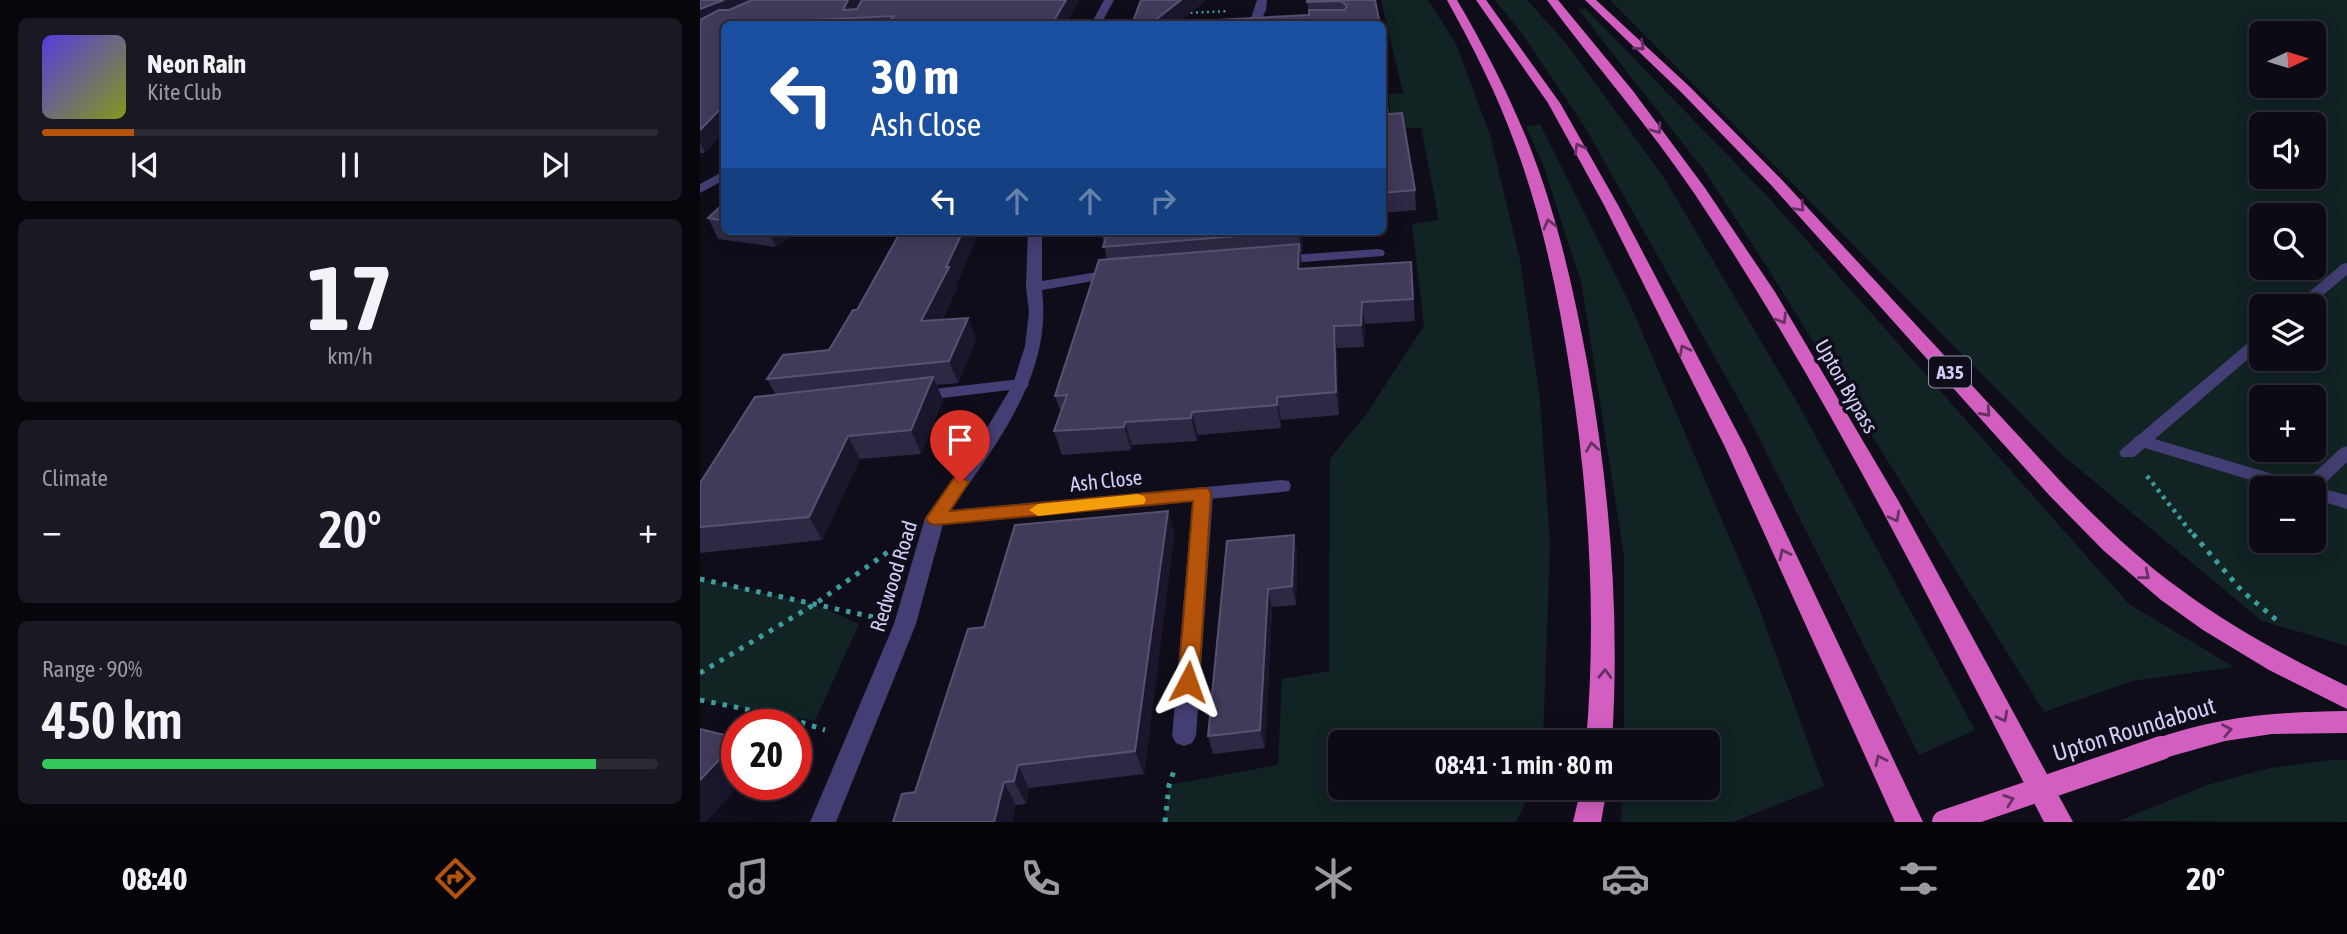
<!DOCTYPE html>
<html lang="en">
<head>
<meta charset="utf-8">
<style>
	body { margin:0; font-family:"Asap Condensed",sans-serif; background:#1a1822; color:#f1f3f6; height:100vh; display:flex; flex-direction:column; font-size:26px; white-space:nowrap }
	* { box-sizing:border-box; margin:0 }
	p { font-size:23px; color:#9a9aa0 }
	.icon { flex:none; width:38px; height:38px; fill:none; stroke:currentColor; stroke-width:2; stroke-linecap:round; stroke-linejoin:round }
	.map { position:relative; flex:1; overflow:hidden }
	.sheet { display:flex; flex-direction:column; gap:18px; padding:18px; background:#07060b; width:700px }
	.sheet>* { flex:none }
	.top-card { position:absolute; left:21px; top:21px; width:665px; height:214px; border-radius:10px; box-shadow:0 4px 18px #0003,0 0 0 2px #2c2b34; background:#1a4fa0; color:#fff; overflow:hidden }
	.needle { width:46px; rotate:86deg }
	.controls { position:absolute; left:1549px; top:21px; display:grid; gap:14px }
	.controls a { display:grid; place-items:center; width:77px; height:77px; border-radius:10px; background:#0c0a14; box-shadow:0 4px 18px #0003,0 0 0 2px #2c2b34; font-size:35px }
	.speed { position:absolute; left:21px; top:709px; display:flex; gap:14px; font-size:35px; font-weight:700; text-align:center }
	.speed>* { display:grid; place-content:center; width:91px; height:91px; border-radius:50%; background:#0c0a14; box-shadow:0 4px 18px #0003,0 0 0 2px #2c2b34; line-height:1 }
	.speed .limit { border:10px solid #d22; background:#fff; color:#111 }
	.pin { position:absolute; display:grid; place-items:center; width:60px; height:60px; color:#fff; margin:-72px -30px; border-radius:50% 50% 50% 0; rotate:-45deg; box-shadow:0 0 7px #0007 }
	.pin .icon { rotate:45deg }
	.me { position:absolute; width:77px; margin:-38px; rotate:4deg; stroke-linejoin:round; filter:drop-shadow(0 0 5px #0008) }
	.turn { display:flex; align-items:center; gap:24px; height:147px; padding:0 35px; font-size:32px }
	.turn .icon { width:91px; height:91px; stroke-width:2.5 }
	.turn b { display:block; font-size:49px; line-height:60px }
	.lanes { display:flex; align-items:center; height:66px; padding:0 35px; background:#0003; justify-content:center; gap:35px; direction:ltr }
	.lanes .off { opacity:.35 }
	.big { font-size:52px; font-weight:600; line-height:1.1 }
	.sheet .card { flex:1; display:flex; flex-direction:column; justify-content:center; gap:10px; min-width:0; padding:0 24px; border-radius:10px; background:#1a1822 }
	.sheet .dial { align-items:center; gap:0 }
	.dial b { font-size:91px; line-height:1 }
	.song { display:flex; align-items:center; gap:21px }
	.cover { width:84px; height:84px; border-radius:10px; background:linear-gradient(135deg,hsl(250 70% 55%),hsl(70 70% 35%)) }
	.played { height:7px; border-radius:4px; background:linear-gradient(90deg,#b45309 15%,#2c2b34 15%) }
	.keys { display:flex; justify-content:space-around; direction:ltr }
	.heat { display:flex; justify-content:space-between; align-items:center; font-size:38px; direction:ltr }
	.charge { height:10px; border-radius:5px; background:linear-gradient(90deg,#34c759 90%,#2c2b34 0) }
	.trip { position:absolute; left:628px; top:730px; width:392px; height:70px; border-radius:10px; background:#0c0a14; box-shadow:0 4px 18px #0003,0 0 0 2px #2c2b34; font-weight:600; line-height:70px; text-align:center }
	.menu { display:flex; height:112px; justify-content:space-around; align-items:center; background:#050408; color:#9a9aa0 }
	.menu .icon { width:49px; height:49px }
	.menu .current { color:#b45309 }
	.menu b { font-size:32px; color:#f1f3f6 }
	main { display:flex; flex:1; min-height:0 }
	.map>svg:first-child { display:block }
	.green { fill:#112323; fill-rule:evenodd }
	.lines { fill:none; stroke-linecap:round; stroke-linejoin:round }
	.path-far2 { stroke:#3c9d9c; stroke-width:2.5; stroke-dasharray:2 3.5; stroke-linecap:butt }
	.path-far1 { stroke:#3c9d9c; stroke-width:4.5; stroke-dasharray:3.5 5; stroke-linecap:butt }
	.path { stroke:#3c9d9c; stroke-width:5; stroke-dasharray:4.5 7; stroke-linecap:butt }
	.service { fill:#433e73; fill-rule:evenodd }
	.minor { fill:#433e73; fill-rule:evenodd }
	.trunk { fill:#d25ec0; fill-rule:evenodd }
	.trunk-bridge { stroke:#d25ec0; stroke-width:24 }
	.wall { fill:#2f2845 }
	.shaded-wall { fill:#1b162c }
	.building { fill:#413a59; stroke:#585172; stroke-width:2 }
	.oneway { stroke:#673165 }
	.route { fill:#b45309; stroke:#753606; stroke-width:2 }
	.slow { fill:#f59e0b }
	.labels { text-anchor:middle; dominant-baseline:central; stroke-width:7; stroke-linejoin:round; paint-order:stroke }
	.shield { fill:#100d1a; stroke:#9993b5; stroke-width:2 }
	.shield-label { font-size:19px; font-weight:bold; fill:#d4cdf8 }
	.street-label { font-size:21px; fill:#d4cdf8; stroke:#100d1a }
	.near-street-label { font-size:24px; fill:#d4cdf8; stroke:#100d1a }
</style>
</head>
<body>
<main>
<section class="sheet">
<div class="card">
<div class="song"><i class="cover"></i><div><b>Neon Rain</b><p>Kite Club</p></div></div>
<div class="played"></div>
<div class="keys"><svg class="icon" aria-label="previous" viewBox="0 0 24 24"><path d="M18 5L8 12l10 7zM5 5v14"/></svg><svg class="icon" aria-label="pause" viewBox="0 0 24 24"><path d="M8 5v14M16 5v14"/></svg><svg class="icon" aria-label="next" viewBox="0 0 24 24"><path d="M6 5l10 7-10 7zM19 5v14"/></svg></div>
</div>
<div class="card dial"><b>17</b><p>km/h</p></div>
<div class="card"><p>Climate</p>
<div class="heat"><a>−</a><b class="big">20°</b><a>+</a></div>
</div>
<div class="card"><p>Range · 90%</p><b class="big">450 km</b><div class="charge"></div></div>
</section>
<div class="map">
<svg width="1647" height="822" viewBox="0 0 1647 822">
	<rect width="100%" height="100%" fill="#100d1a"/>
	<g class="green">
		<polygon points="681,0 728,0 756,44 790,135 820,260 840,400 850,543 843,742 640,742 640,788 833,788 816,822 465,822 469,785 578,765 582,679 629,671 630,459 667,413 724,326 712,224 739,220 721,128 692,128 688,94 703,93"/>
		<polygon points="795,0 827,0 865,42 963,176 1101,409 1275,730 1219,755 1049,418 885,127 823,35"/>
		<path d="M910 0H1647V646L1562 621 1361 454ZM1561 33H1614V86H1561ZM1561 124H1614V177H1561ZM1561 215H1614V268H1561ZM1561 306H1614V359H1561ZM1561 397H1614V450H1561ZM1561 488H1614V541H1561Z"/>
		<polygon points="885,8 1070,199 1429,604 1534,667 1432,681 1344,712 1067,267 1006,173 878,9"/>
		<polygon points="840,124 930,304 1056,600 1124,786 1033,822 921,822 923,788 1008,788 1008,742 924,742 924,556 882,286 844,167 826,127"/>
		<polygon points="0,579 115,604 159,624 115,721 0,700"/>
		<polygon points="1631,760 1647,760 1647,822 1419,821 1507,785 1570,768"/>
	</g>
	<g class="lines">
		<polyline class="path-far2" points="485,13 529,11"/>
		<polyline class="path-far1" points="1447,476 1494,536"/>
		<g class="path">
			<polyline points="1493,534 1542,591 1579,622"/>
			<polyline points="0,579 173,617"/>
			<polyline points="0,673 115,604 192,549"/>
			<polyline points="0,700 85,717 125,730"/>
			<polyline points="465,822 469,785 475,768"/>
		</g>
		<g class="service">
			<polygon points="321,379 329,384 327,388 217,401 208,396 217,391"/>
			<polygon points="1441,435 1603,483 1641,448 1647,446 1647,462 1620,488 1647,495 1647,509 1614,499 1614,488 1577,488 1435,445 1432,441 1435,437"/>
			<polygon points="503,487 510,489 513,494 496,736 492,743 484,746 476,743 472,736 493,494 496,489"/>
		</g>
		<g class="minor">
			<polygon points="404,0 414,0 401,24 391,24"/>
			<polygon points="557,0 567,0 566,10 559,24 549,24"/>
			<polygon points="24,171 24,180 0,193 0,184"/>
			<path d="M328 231H342V281L416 269 423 273 416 277 342 290C353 374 296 444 251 510L582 480 589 481 591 486 589 491 582 492 243 524 216 624 136 822H110L194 624 225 518 278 443 313 384 325 346 329 312 326 287Z"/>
			<polygon points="678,249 683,250 685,253 683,256 577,264 570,260 577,256"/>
			<polygon points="1647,263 1647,275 1610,306 1593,306 1642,264"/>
			<polygon points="1561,335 1561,348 1434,457 1422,457 1419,453 1422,449 1555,337"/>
		</g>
		<g class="trunk">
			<path d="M747 0H757C784 46 808 93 828 142 857 214 874 291 888 367 910 492 920 616 912 742H886C897 617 889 495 870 371 858 294 842 217 815 144 797 94 773 47 747 0Z"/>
			<polygon points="776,0 786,0 860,103 918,205 1045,447 1223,822 1195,822 1025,447 904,205 848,103"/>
			<path d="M847 0H858L933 91 1005 188 1075 292 1199 502 1373 822H1344C1234 609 1128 393 994 193 949 126 895 65 847 0Z"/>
			<path d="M885 0H896L990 87 1082 180 1364 485C1400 522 1438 559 1480 589 1532 628 1589 658 1647 686V709L1569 670 1503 630 1461 600 1403 550 1349 495 1072 186 981 92Z"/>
			<path d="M1647 711V733L1572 734 1525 741 1461 759 1452 756 1448 748 1452 740C1519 716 1576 712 1647 711Z"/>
			<polygon points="881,788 907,788 901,822 873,822"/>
		</g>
		<polyline class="trunk-bridge" points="1244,822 1461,748"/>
	</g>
	<g class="wall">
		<polygon points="0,0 379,0 366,24 24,24 5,153 0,153"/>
		<polygon points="441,0 506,0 479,22 609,15 607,0 675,0 679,18 432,24"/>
		<polygon points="682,54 688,114 715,190 716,210 682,213"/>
		<polygon points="24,203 24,231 100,231 76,247 18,239 8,218"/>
		<polygon points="195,231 280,231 256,285 257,288 242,320 268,318 276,339 258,383 237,385 243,400 221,454 160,459 122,540 0,553 0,483 76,395 67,379 129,350 157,310 197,237"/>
		<polygon points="401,231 603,231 602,252 600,252 602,269 711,262 715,321 665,324 664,347 637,348 639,415 581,420 581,428 498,435 497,441 432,445 431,450 362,455 354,431 361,413 355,396 407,259"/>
		<polygon points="468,511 474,534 444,774 329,788 326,804 316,805 312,822 193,822 215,792 284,627"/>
		<polygon points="594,535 597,553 596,605 572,607 565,748 513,754 508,736 527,541"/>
	</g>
	<g class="shaded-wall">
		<polygon points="24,0 73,0 0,28 0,9"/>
		<polygon points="148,0 162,0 153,18 143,10"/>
		<polygon points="366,0 379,0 366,24 352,24"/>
		<polygon points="481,0 506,0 476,24 450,24"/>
		<polygon points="24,105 24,133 5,153 0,142 0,130"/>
		<polygon points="68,231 100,231 76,247"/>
		<polygon points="263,231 280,231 256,285 257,288 230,343 221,321"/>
		<polygon points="599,231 603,231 602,252 599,232"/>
		<polygon points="599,244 602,265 601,291 598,269"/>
		<polygon points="662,302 665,324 664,347 661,325"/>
		<polygon points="268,318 276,339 258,383 249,361"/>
		<polygon points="634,326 637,348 639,415 636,392"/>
		<polygon points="233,377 243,400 221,454 211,430"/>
		<polygon points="577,397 581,420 581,428 577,405"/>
		<polygon points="492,412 498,435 497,441 491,418"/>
		<polygon points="425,422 432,445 431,450 424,427"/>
		<polygon points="148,436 160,459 122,540 109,517"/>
		<polygon points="468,511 474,534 444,774 435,751"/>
		<polygon points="594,535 597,553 596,605 592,586"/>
		<polygon points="568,589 572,607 565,748 560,730"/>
		<polygon points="37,741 37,784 40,784 6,822 0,822 0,780"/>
		<polygon points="318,765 329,788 326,804 314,781"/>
		<polygon points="304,782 316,805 312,822 294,822"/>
	</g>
	<g class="building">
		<polygon points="0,0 24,0 0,9"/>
		<polygon points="52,0 148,0 143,10 157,9 162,0 366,0 352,24 187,24 194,16 110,20 105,24 24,24 24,105 0,130 0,20 19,10 29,10"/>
		<polygon points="441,0 481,0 450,24 432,24"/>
		<polygon points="607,0 675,0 680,24 461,24 462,23 609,15 609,10 645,10 647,6 641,1 607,2"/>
		<polygon points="682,54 688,114 702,113 715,190 682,193"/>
		<polygon points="24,203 24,221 8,218"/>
		<polygon points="201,231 263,231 246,267 249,267 221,321 268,318 249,361 67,379 83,355 129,350 153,310 157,310"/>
		<polygon points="408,231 599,231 403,247"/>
		<polygon points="599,244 598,269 711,262 713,299 662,302 661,325 634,326 636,392 577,397 577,405 492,412 491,418 425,422 424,427 354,431 367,395 355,396 399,260"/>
		<polygon points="233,377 211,430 148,436 109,517 0,527 0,483 55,397"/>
		<polygon points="468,511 435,751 318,765 314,781 304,782 294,822 193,822 202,794 215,792 268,629 284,627 315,525"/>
		<polygon points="594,535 592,586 568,589 560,730 508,736 527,541"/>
		<polygon points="0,729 37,738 37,741 0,780"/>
	</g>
	<defs><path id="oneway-chevron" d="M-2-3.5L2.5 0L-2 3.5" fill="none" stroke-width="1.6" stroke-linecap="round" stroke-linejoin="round" transform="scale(1.75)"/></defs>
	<g class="oneway">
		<use href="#oneway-chevron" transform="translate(940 46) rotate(43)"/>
		<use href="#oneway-chevron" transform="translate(957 129) rotate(54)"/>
		<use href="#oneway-chevron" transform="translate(879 148) rotate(-119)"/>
		<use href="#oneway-chevron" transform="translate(1100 207) rotate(47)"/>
		<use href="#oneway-chevron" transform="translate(849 224) rotate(-105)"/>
		<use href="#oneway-chevron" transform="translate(1082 319) rotate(59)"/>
		<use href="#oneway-chevron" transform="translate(984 350) rotate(-117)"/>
		<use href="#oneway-chevron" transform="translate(1286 412) rotate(48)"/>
		<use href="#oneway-chevron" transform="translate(892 447) rotate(-99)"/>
		<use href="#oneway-chevron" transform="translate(1195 517) rotate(62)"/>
		<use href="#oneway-chevron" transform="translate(1084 554) rotate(-115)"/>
		<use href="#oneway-chevron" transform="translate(1445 575) rotate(39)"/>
		<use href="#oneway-chevron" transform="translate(905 674) rotate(-88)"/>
		<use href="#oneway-chevron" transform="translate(1303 717) rotate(62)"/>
		<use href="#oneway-chevron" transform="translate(1527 730) rotate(-11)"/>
		<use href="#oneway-chevron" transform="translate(1180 760) rotate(-115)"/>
		<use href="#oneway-chevron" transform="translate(1309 800) rotate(-19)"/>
	</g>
	<polygon class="route" points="260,476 269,482 250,511 503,488 509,489 511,494 499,682 496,688 488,691 481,688 478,682 493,501 235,525 229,523 226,518 229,514 254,478"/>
	<polygon class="slow" points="438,494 444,496 446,500 444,504 338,516 329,510 338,504"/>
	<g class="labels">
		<rect class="shield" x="1229" y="356.5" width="42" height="31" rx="5"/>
		<g class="shield-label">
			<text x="1250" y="372">A35</text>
		</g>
		<g class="street-label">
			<text transform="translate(1147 386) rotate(60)">Upton Bypass</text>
			<text transform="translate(406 480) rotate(-6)">Ash Close</text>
			<text transform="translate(193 576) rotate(-73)">Redwood Road</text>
		</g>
		<g class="near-street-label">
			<text transform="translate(1434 729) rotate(-17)">Upton Roundabout</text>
		</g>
	</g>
</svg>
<div class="controls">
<a><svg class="needle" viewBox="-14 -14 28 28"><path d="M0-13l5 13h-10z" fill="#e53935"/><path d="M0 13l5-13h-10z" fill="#9a9aa0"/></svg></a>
<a><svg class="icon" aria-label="sound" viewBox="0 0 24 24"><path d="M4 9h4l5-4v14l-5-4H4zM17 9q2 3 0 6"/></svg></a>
<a><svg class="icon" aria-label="search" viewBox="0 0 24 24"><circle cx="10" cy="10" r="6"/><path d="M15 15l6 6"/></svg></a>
<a><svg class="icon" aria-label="layers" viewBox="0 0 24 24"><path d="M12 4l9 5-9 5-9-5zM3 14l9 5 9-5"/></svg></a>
<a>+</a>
<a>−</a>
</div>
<div class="speed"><div class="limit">20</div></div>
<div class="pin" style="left:260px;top:482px;background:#d93025"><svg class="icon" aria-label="arrive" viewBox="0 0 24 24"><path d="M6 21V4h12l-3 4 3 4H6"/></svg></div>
<svg class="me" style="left:488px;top:682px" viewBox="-20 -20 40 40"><path d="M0-17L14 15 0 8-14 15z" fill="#b45309" stroke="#fff" stroke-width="4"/></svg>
<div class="trip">08:41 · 1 min · 80 m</div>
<div class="top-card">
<div class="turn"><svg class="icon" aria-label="left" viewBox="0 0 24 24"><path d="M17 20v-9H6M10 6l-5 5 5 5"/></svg><div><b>30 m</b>Ash Close</div></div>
<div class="lanes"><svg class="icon" aria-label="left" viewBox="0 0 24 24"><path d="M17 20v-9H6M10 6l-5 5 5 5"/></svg><svg class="icon off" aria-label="ahead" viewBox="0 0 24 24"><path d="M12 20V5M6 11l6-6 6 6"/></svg><svg class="icon off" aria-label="ahead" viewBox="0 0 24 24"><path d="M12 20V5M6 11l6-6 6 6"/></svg><svg class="icon off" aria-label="right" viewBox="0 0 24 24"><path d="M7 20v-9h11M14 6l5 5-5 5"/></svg></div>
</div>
</div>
</main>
<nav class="menu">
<b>08:40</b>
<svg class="icon current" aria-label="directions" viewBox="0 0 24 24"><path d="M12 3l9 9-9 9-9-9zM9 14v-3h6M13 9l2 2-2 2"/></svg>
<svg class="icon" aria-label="music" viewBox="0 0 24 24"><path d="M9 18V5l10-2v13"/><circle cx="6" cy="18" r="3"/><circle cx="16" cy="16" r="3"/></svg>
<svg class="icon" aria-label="phone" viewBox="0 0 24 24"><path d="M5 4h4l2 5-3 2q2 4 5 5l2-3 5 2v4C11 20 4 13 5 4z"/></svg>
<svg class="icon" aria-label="climate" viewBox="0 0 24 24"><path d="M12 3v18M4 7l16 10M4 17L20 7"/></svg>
<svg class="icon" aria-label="car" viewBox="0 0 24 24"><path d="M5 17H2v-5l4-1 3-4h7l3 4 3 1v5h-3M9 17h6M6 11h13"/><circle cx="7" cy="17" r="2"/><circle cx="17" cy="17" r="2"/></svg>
<svg class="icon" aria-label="filters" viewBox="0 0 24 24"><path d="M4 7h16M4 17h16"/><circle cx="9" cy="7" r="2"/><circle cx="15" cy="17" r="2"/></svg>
<b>20°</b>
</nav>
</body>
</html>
